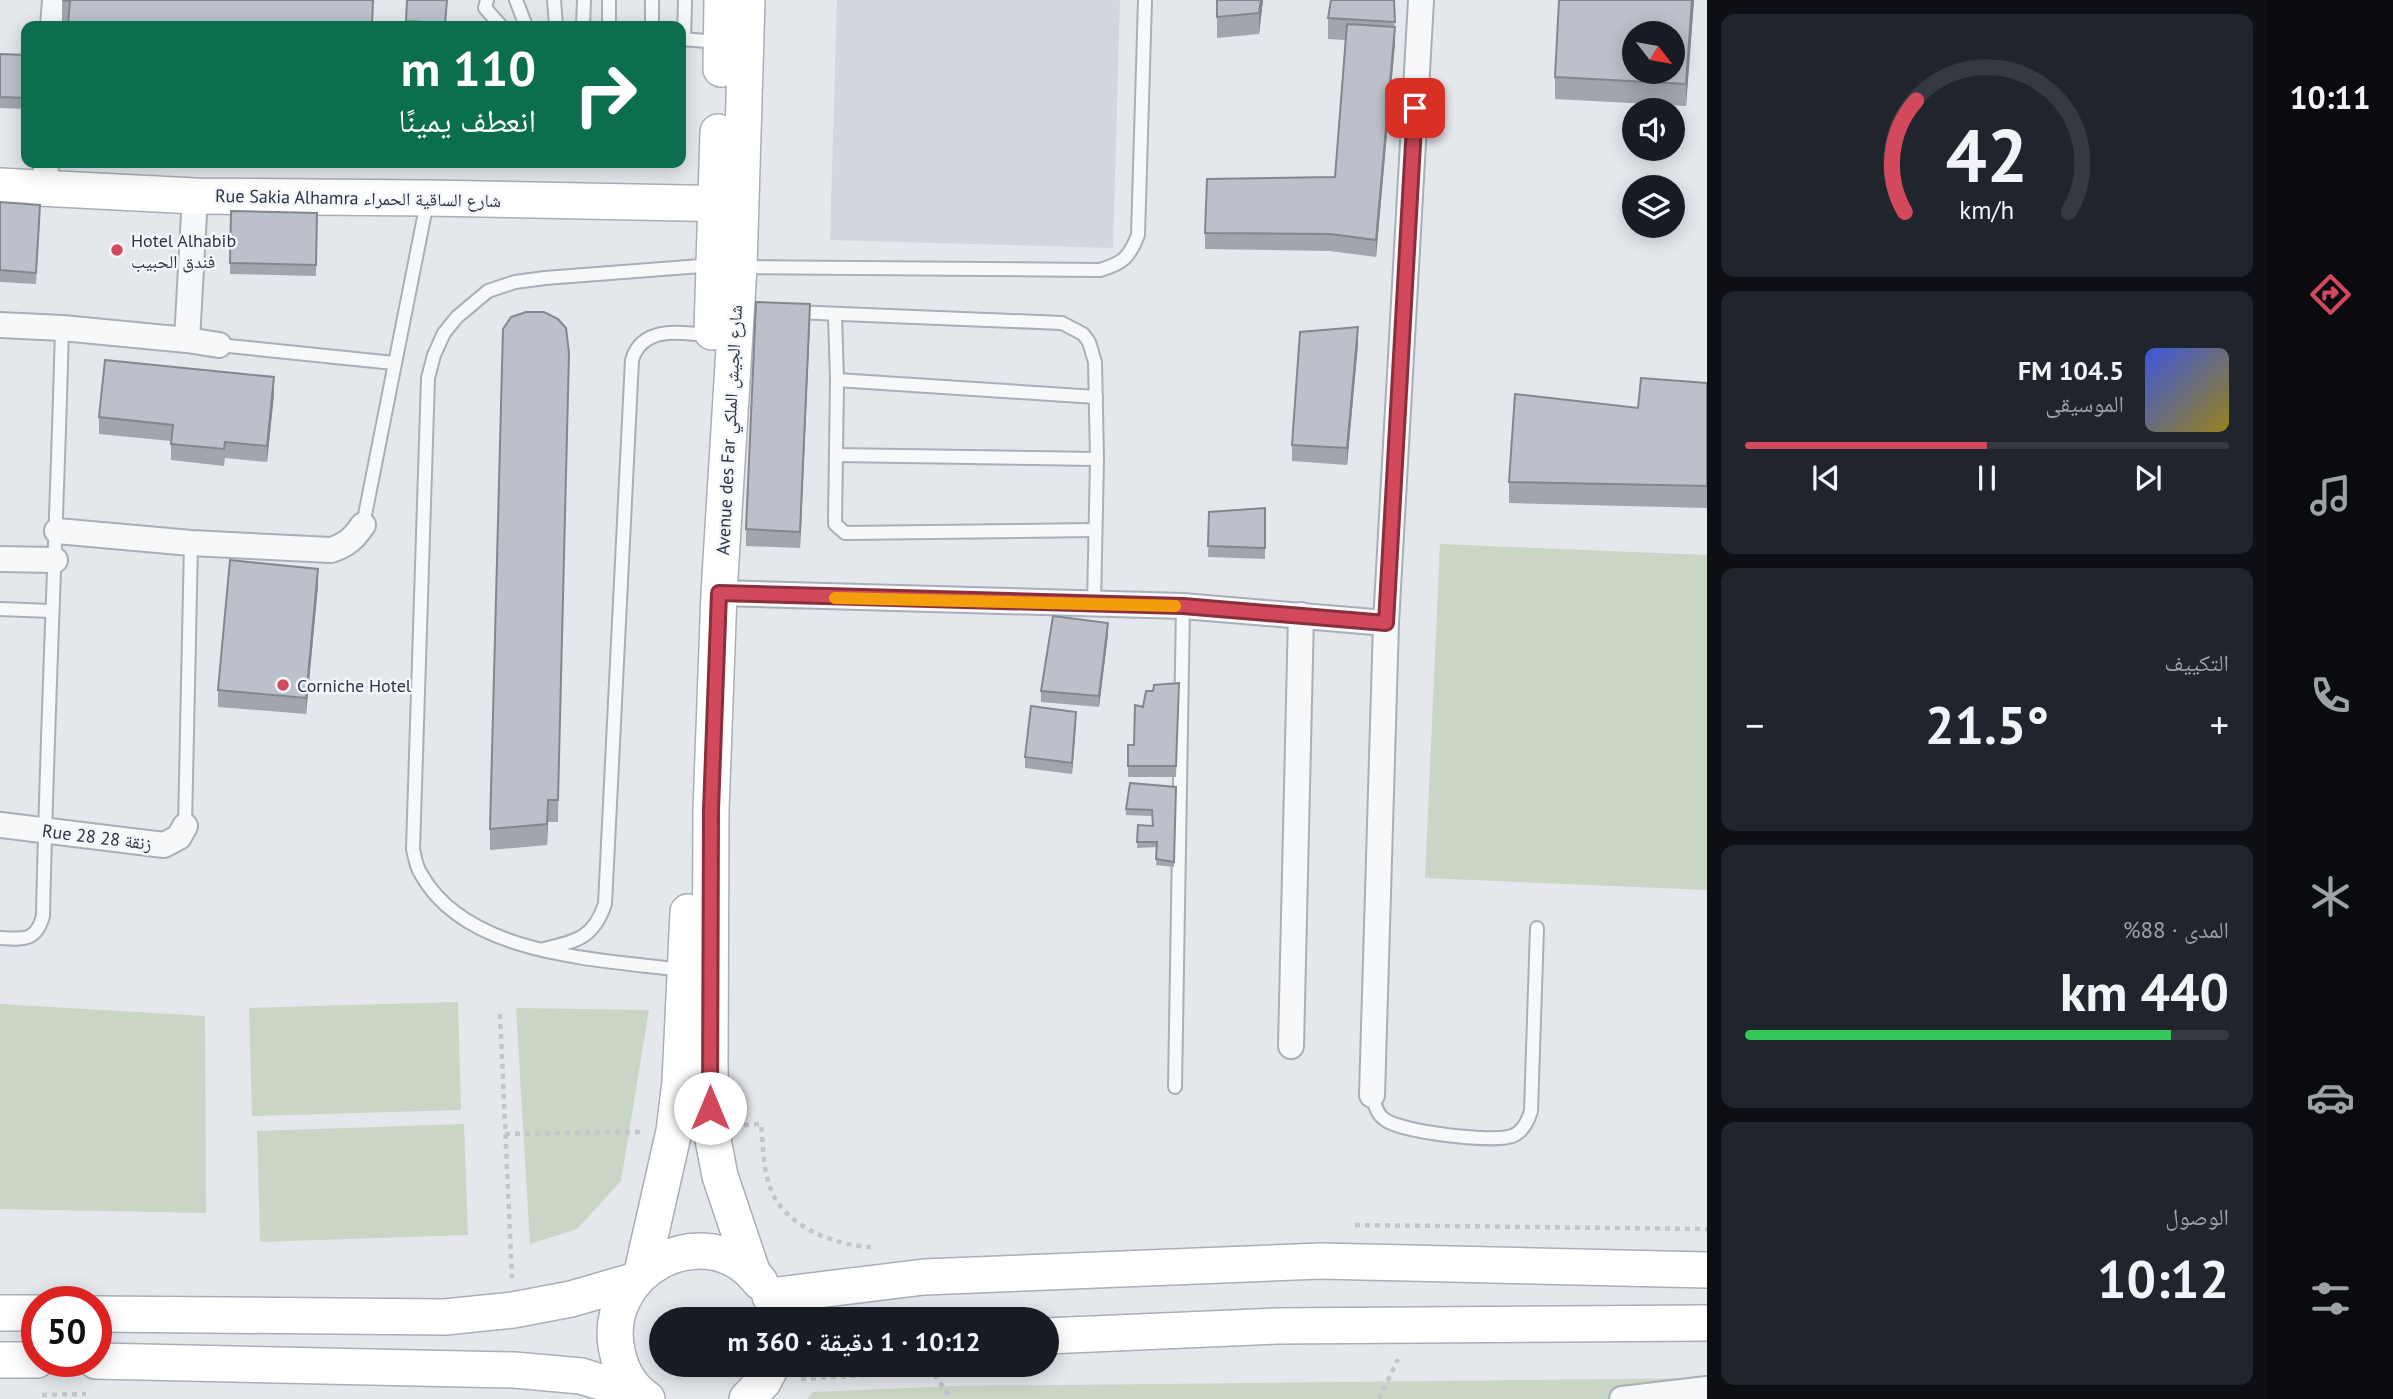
<!DOCTYPE html>
<html lang="ar">
<head>
<meta charset="utf-8">
<style>
	body { margin:0; font-family:"PT Sans","Noto Naskh Arabic",sans-serif; background:#20242c; color:#f1f3f6; direction:rtl; height:100vh; display:flex; flex-direction:column; font-size:26px; white-space:nowrap }
	* { box-sizing:border-box; margin:0 }
	p { font-size:23px; color:#9ea1a6 }
	.icon { flex:none; width:38px; height:38px; fill:none; stroke:currentColor; stroke-width:2; stroke-linecap:round; stroke-linejoin:round }
	.map { position:relative; flex:1; overflow:hidden; direction:ltr }
	.side { display:flex; flex-direction:column; gap:14px; padding:14px; background:#0d0f14; width:560px }
	.side>* { flex:none }
	.banner { position:absolute; left:21px; top:21px; width:665px; height:147px; border-radius:14px; box-shadow:0 4px 18px #0003; direction:rtl; background:#0b6e4f; color:#fff; overflow:hidden }
	.needle { width:46px; rotate:121deg }
	.fabs { position:absolute; left:1622px; top:21px; display:grid; gap:14px }
	.fabs a { display:grid; place-items:center; width:63px; height:63px; border-radius:50%; background:#171b24; box-shadow:0 4px 18px #0003; font-size:35px }
	.speed { position:absolute; left:21px; top:1286px; display:flex; gap:14px; font-size:35px; font-weight:700; text-align:center }
	.speed>* { display:grid; place-content:center; width:91px; height:91px; border-radius:50%; background:#171b24; box-shadow:0 4px 18px #0003; line-height:1 }
	.speed .limit { border:10px solid #d22; background:#fff; color:#111 }
	.pin { position:absolute; display:grid; place-items:center; width:60px; height:60px; color:#fff; margin:-30px; border-radius:14px; box-shadow:0 4px 10px #0006 }
	.me { position:absolute; width:77px; margin:-38px; rotate:0deg; stroke-linejoin:round; filter:drop-shadow(0 0 5px #0008) }
	.turn { display:flex; align-items:center; gap:24px; height:147px; padding:0 35px; font-size:32px }
	.turn .icon { width:91px; height:91px; stroke-width:2.5 }
	.turn b { display:block; font-size:49px; line-height:60px }
	.big { font-size:52px; font-weight:700; line-height:1.1 }
	.side .tile { flex:1; display:flex; flex-direction:column; justify-content:center; gap:10px; min-width:0; padding:0 24px; border-radius:14px; background:#20242c }
	.side .dial { align-items:center; gap:0 }
	.dial svg { height:182px; overflow:visible; fill:none; stroke:#363941; stroke-width:7; stroke-linecap:round; text-anchor:middle }
	.dial text { fill:#f1f3f6; stroke:none }
	.song { display:flex; align-items:center; gap:21px }
	.cover { width:84px; height:84px; border-radius:10px; background:linear-gradient(135deg,hsl(230 70% 55%),hsl(50 70% 35%)) }
	.played { height:7px; border-radius:4px; background:linear-gradient(90deg,#d1495b 50%,#363941 50%) }
	.keys { display:flex; justify-content:space-around; direction:ltr }
	.heat { display:flex; justify-content:space-between; align-items:center; font-size:38px; direction:ltr }
	.charge { height:10px; border-radius:5px; background:linear-gradient(90deg,#34c759 88%,#363941 0) }
	.trip { position:absolute; left:649px; top:1307px; width:410px; height:70px; border-radius:35px; background:#171b24; box-shadow:0 4px 18px #0003; font-weight:700; line-height:70px; text-align:center; direction:rtl }
	main { display:flex; flex:1; min-height:0 }
	.tabs { display:flex; flex-direction:column; width:126px; justify-content:space-around; align-items:center; background:#090b0e; color:#9ea1a6 }
	.tabs .icon { width:49px; height:49px }
	.tabs .current { color:#d1495b }
	.tabs b { font-size:32px; color:#f1f3f6 }
	.map>svg:first-child { display:block }
	.built { fill:#d2d6de }
	.green { fill:#c9d6c5 }
	.lines { fill:none; stroke-linecap:round; stroke-linejoin:round }
	.lane-casing { stroke:#a9aeb7; stroke-width:16 }
	.street-casing { stroke:#a9aeb7; stroke-width:28 }
	.secondary-casing { stroke:#a9aeb7; stroke-width:38 }
	.path { stroke:#c2c5cb; stroke-width:4.5; stroke-dasharray:5 5; stroke-linecap:butt }
	.lane { stroke:#f7f8fa; stroke-width:12 }
	.street { stroke:#f7f8fa; stroke-width:24 }
	.secondary { stroke:#fff; stroke-width:35 }
	.wall { fill:#a1a5ae }
	.shaded-wall { fill:#83868d }
	.building { fill:#bbc0ca; stroke:#83868d; stroke-width:2; fill-rule:evenodd }
	.route-casing { stroke:#882f3b; stroke-width:18 }
	.route { stroke:#d1495b; stroke-width:12 }
	.slow { stroke:#f59e0b; stroke-width:12 }
	.poi-dot { fill:#d1495b; stroke:#f4f6f9; stroke-width:2.5 }
	.labels { text-anchor:middle; dominant-baseline:central; stroke-width:5; stroke-linejoin:round; paint-order:stroke }
	.street-label { font-size:18px; fill:#2b3445; stroke:#f4f6f9 }
	.poi-label { font-size:18px; fill:#2b3445; stroke:#f4f6f9; text-anchor:start }
</style>
</head>
<body>
<main>
<nav class="tabs">
<b>10:11</b>
<svg class="icon current" aria-label="directions" viewBox="0 0 24 24"><path d="M12 3l9 9-9 9-9-9zM9 14v-3h6M13 9l2 2-2 2"/></svg>
<svg class="icon" aria-label="music" viewBox="0 0 24 24"><path d="M9 18V5l10-2v13"/><circle cx="6" cy="18" r="3"/><circle cx="16" cy="16" r="3"/></svg>
<svg class="icon" aria-label="phone" viewBox="0 0 24 24"><path d="M5 4h4l2 5-3 2q2 4 5 5l2-3 5 2v4C11 20 4 13 5 4z"/></svg>
<svg class="icon" aria-label="climate" viewBox="0 0 24 24"><path d="M12 3v18M4 7l16 10M4 17L20 7"/></svg>
<svg class="icon" aria-label="car" viewBox="0 0 24 24"><path d="M5 17H2v-5l4-1 3-4h7l3 4 3 1v5h-3M9 17h6M6 11h13"/><circle cx="7" cy="17" r="2"/><circle cx="17" cy="17" r="2"/></svg>
<svg class="icon" aria-label="filters" viewBox="0 0 24 24"><path d="M4 7h16M4 17h16"/><circle cx="9" cy="7" r="2"/><circle cx="15" cy="17" r="2"/></svg>
</nav>
<section class="side">
<div class="tile dial"><svg viewBox="0 0 100 80">
<path d="M14 69A42 42 0 1 1 86 69"/>
<path d="M14 69A42 42 0 0 1 19 20" stroke="#d1495b"/>
<text x="50" y="56" font-size="32" font-weight="700">42</text>
<text x="50" y="72" font-size="11">km/h</text>
</svg></div>
<div class="tile">
<div class="song"><i class="cover"></i><div><b>104.5 FM</b><p>الموسيقى</p></div></div>
<div class="played"></div>
<div class="keys"><svg class="icon" aria-label="previous" viewBox="0 0 24 24"><path d="M18 5L8 12l10 7zM5 5v14"/></svg><svg class="icon" aria-label="pause" viewBox="0 0 24 24"><path d="M8 5v14M16 5v14"/></svg><svg class="icon" aria-label="next" viewBox="0 0 24 24"><path d="M6 5l10 7-10 7zM19 5v14"/></svg></div>
</div>
<div class="tile"><p>التكييف</p>
<div class="heat"><a>−</a><b class="big">21.5°</b><a>+</a></div>
</div>
<div class="tile"><p>المدى · 88%</p><b class="big">440 km</b><div class="charge"></div></div>
<div class="tile"><p>الوصول</p><b class="big">10:12</b></div>
</section>
<div class="map">
<svg width="1707" height="1399" viewBox="0 0 1707 1399">
	<rect width="100%" height="100%" fill="#e4e7ec"/>
	<polygon class="built" points="837,0 1120,0 1113,248 830,240"/>
	<g class="green">
		<polygon points="1440,544 1707,555 1707,890 1425,878"/>
		<polygon points="458,1002 461,1110 252,1116 249,1008"/>
		<polygon points="0,1004 205,1016 206,1213 0,1209"/>
		<polygon points="516,1008 649,1010 621,1181 577,1229 530,1244"/>
		<polygon points="464,1124 468,1235 260,1242 257,1131"/>
		<polygon points="1707,1378 1707,1399 807,1399 813,1392 958,1386"/>
	</g>
	<g class="lines">
		<defs>
			<g id="lane">
				<polyline points="487,0 485,8 501,26"/>
				<polyline points="516,0 526,26"/>
				<polyline points="554,0 556,26"/>
				<polyline points="583,26 584,0"/>
				<polyline points="609,26 609,0"/>
				<polyline points="652,26 652,0"/>
				<polyline points="681,39 719,42"/>
				<polyline points="684,39 685,0"/>
				<path d="M740 267 1100 270C1123 263 1129 258 1138 235L1145 0"/>
				<polyline points="793,312 1062,323 1083,334 1089,342 1095,362 1097,459 1094,604"/>
				<polyline points="835,315 837,380 835,524 845,533 1095,530"/>
				<polyline points="219,345 394,363"/>
				<polyline points="837,380 1096,397"/>
				<polyline points="836,455 1097,459"/>
				<polyline points="363,525 427,202"/>
				<polyline points="0,609 51,611"/>
				<polyline points="185,826 191,543"/>
				<path d="M0 938C23 939 36 942 43 916 47 719 57 524 62 328"/>
				<path d="M544 949C576 941 593 939 605 904L632 360C642 325 683 332 712 336"/>
				<path d="M682 970C600 959 467 957 421 874 416 867 415 857 413 849L428 378 434 355 444 333 457 317 488 291 515 282 545 278 714 265"/>
				<polyline points="1175,1087 1183,606"/>
				<path d="M1372 1095C1375 1104 1376 1113 1384 1119 1400 1132 1492 1143 1512 1136 1523 1132 1528 1121 1531 1111L1537 928"/>
			</g>
			<g id="street">
				<polyline points="53,26 55,0"/>
				<polyline points="45,189 46,163"/>
				<polyline points="195,196 187,340 219,345"/>
				<polyline points="0,325 62,328 187,340"/>
				<path d="M57 531 191 543 331 550C347 545 354 538 363 525"/>
				<polyline points="0,559 55,560"/>
				<polyline points="719,593 1183,606 1386,623"/>
				<polyline points="0,825 164,845 179,837 185,826"/>
				<polyline points="1291,1046 1301,615"/>
				<polyline points="1372,1095 1386,623 1421,0"/>
				<polyline points="1622,1399 1707,1389"/>
			</g>
			<g id="secondary">
				<polyline points="747,0 739,267 719,593 711,810 710,1066 711,1129 720,1176 753,1274"/>
				<polyline points="721,69 722,0"/>
				<polyline points="0,186 195,196 428,198 737,204"/>
				<polyline points="712,332 718,132"/>
				<polyline points="642,1272 674,1131 680,1082 688,912"/>
				<polyline points="770,1296 924,1277 1320,1261 1707,1270"/>
				<polyline points="0,1313 37,1313"/>
				<polyline points="96,1314 445,1317 513,1310 571,1299 633,1281"/>
				<polyline points="1046,1336 1277,1326 1707,1323"/>
				<polyline points="0,1360 37,1360"/>
				<polyline points="96,1361 514,1370 581,1376 640,1394"/>
				<path d="M647 1399C632 1389 622 1372 618 1355 596 1271 707 1212 760 1282"/>
				<polyline points="747,1399 763,1382 772,1365"/>
			</g>
		</defs>
		<use href="#lane" class="lane-casing"/>
		<use href="#street" class="street-casing"/>
		<use href="#secondary" class="secondary-casing"/>
		<g class="path">
			<polyline points="500,1014 512,1278"/>
			<path d="M744 1125 761 1124C763 1143 763 1166 769 1184 781 1225 832 1245 871 1247"/>
			<polyline points="505,1134 641,1132"/>
			<polyline points="1355,1225 1707,1229"/>
			<polyline points="926,1309 927,1320"/>
			<polyline points="932,1365 932,1371 951,1399"/>
			<polyline points="801,1379 1030,1365"/>
			<polyline points="42,1395 86,1394"/>
			<polyline points="1379,1399 1398,1359"/>
		</g>
		<use href="#lane" class="lane"/>
		<use href="#street" class="street"/>
		<use href="#secondary" class="secondary"/>
	</g>
	<g class="wall">
		<polygon points="62,0 374,0 69,22 62,22"/>
		<polygon points="407,0 447,0 446,26 406,26"/>
		<polygon points="1263,0 1259,34 1217,38 1217,17"/>
		<polygon points="1394,0 1395,43 1376,257 1330,251 1205,249 1205,233 1335,177 1345,40 1328,39 1328,18"/>
		<polygon points="1694,0 1686,106 1555,99 1555,77"/>
		<polygon points="0,54 26,55 26,109 0,108"/>
		<polygon points="0,202 40,216 36,284 0,282"/>
		<polygon points="231,211 317,213 316,276 230,274"/>
		<polygon points="810,321 800,548 746,546 746,529"/>
		<polygon points="566,328 558,822 548,822 547,845 490,850 490,829"/>
		<polygon points="1358,344 1347,465 1292,461 1292,445"/>
		<polygon points="1707,383 1707,508 1509,503 1509,482 1638,408"/>
		<polygon points="274,394 267,462 225,458 224,466 171,460 171,441 99,434 99,417"/>
		<polygon points="1265,508 1265,559 1208,557 1209,512"/>
		<polygon points="318,585 306,714 218,707 218,690"/>
		<polygon points="1108,634 1099,707 1041,702 1041,691"/>
		<polygon points="1179,683 1176,777 1128,777 1128,745 1134,745 1143,707 1153,691"/>
		<polygon points="1076,723 1072,774 1025,768 1025,757"/>
		<polygon points="1176,787 1174,867 1156,865 1157,847 1137,848 1138,825 1153,826 1152,816 1126,815 1126,809"/>
	</g>
	<g class="shaded-wall">
		<polygon points="1261,0 1263,0 1259,34 1259,13"/>
		<polygon points="1692,0 1694,0 1686,106 1686,84"/>
		<polygon points="1395,27 1395,43 1376,257 1376,240"/>
		<polygon points="810,304 810,321 800,548 800,532"/>
		<polygon points="1358,327 1358,344 1347,465 1347,448"/>
		<polygon points="274,377 274,394 267,462 267,446"/>
		<polygon points="318,569 318,585 306,714 306,698"/>
		<polygon points="1108,623 1108,634 1099,707 1099,696"/>
		<polygon points="1076,712 1076,723 1072,774 1072,763"/>
		<polygon points="548,800 548,822 547,845 547,824"/>
	</g>
	<g class="building">
		<polygon points="62,0 373,0 372,26 68,26 70,1"/>
		<polygon points="407,0 447,0 445,23 406,21"/>
		<polygon points="1217,0 1261,0 1259,13 1217,17"/>
		<polygon points="1331,0 1394,0 1395,22 1328,18"/>
		<path d="M1559 0H1692L1686 84 1555 77ZM1634 33H1673V72H1634Z"/>
		<polygon points="1347,24 1395,27 1376,240 1330,234 1205,233 1207,179 1335,177"/>
		<polygon points="0,54 26,55 26,98 0,97"/>
		<polygon points="0,202 40,205 36,273 0,270"/>
		<polygon points="231,211 317,213 316,265 230,263"/>
		<polygon points="756,302 810,304 800,532 746,529"/>
		<polygon points="526,312 544,312 558,319 566,328 569,353 558,800 548,800 547,824 490,829 503,329 511,317"/>
		<polygon points="1358,327 1347,448 1292,445 1300,332"/>
		<polygon points="105,360 274,377 267,446 225,442 224,449 171,444 173,425 99,417"/>
		<polygon points="1641,378 1707,383 1707,486 1509,482 1515,394 1638,408"/>
		<polygon points="1265,508 1265,548 1208,546 1209,512"/>
		<polygon points="230,560 318,569 306,698 218,690"/>
		<polygon points="1053,616 1108,623 1099,696 1041,691"/>
		<polygon points="1179,683 1176,766 1128,766 1128,745 1134,745 1135,705 1143,707 1146,691 1153,691 1154,685"/>
		<polygon points="1031,706 1076,712 1072,763 1025,757"/>
		<polygon points="1130,783 1176,787 1174,862 1156,859 1157,842 1137,842 1138,825 1153,826 1152,810 1126,809"/>
	</g>
	<g class="lines">
		<defs>
			<polyline id="route" points="710,1108 711,810 719,593 1183,606 1386,623 1415,108"/>
		</defs>
		<use href="#route" class="route-casing"/>
		<use href="#route" class="route"/>
		<polyline class="slow" points="835,598 1175,606"/>
	</g>
	<g class="poi-dot">
		<circle cx="117" cy="250" r="7"/>
		<circle cx="283" cy="685" r="7"/>
	</g>
	<g class="labels">
		<g class="street-label">
			<text transform="translate(358 198) rotate(1)">Rue Sakia Alhamra شارع الساقية الحمراء</text>
			<text transform="translate(729 430) rotate(-87)">Avenue des Far شارع الجيش الملكي</text>
			<text transform="translate(97 837) rotate(7)">Rue 28 زنقة 28</text>
		</g>
		<g class="poi-label">
			<text x="131" y="240">Hotel Alhabib<tspan x="131" dy="21">فندق الحبيب</tspan></text>
			<text x="297" y="685">Corniche Hotel</text>
		</g>
	</g>
</svg>
<div class="fabs">
<a><svg class="needle" viewBox="-14 -14 28 28"><path d="M0-13l5 13h-10z" fill="#e53935"/><path d="M0 13l5-13h-10z" fill="#9ea1a6"/></svg></a>
<a><svg class="icon" aria-label="sound" viewBox="0 0 24 24"><path d="M4 9h4l5-4v14l-5-4H4zM17 9q2 3 0 6"/></svg></a>
<a><svg class="icon" aria-label="layers" viewBox="0 0 24 24"><path d="M12 4l9 5-9 5-9-5zM3 14l9 5 9-5"/></svg></a>
</div>
<div class="speed"><div class="limit">50</div></div>
<div class="pin" style="left:1415px;top:108px;background:#d93025"><svg class="icon" aria-label="arrive" viewBox="0 0 24 24"><path d="M6 21V4h12l-3 4 3 4H6"/></svg></div>
<svg class="me" style="left:710px;top:1108px" viewBox="-20 -20 40 40"><circle r="19" fill="#fff"/><path d="M0-13L10 11 0 6-10 11z" fill="#d1495b"/></svg>
<div class="trip">10:12 · 1 دقيقة · 360 m</div>
<div class="banner">
<div class="turn"><svg class="icon" aria-label="right" viewBox="0 0 24 24"><path d="M7 20v-9h11M14 6l5 5-5 5"/></svg><div><b>110 m</b>انعطف يمينًا</div></div>
</div>
</div>
</main>
</body>
</html>
